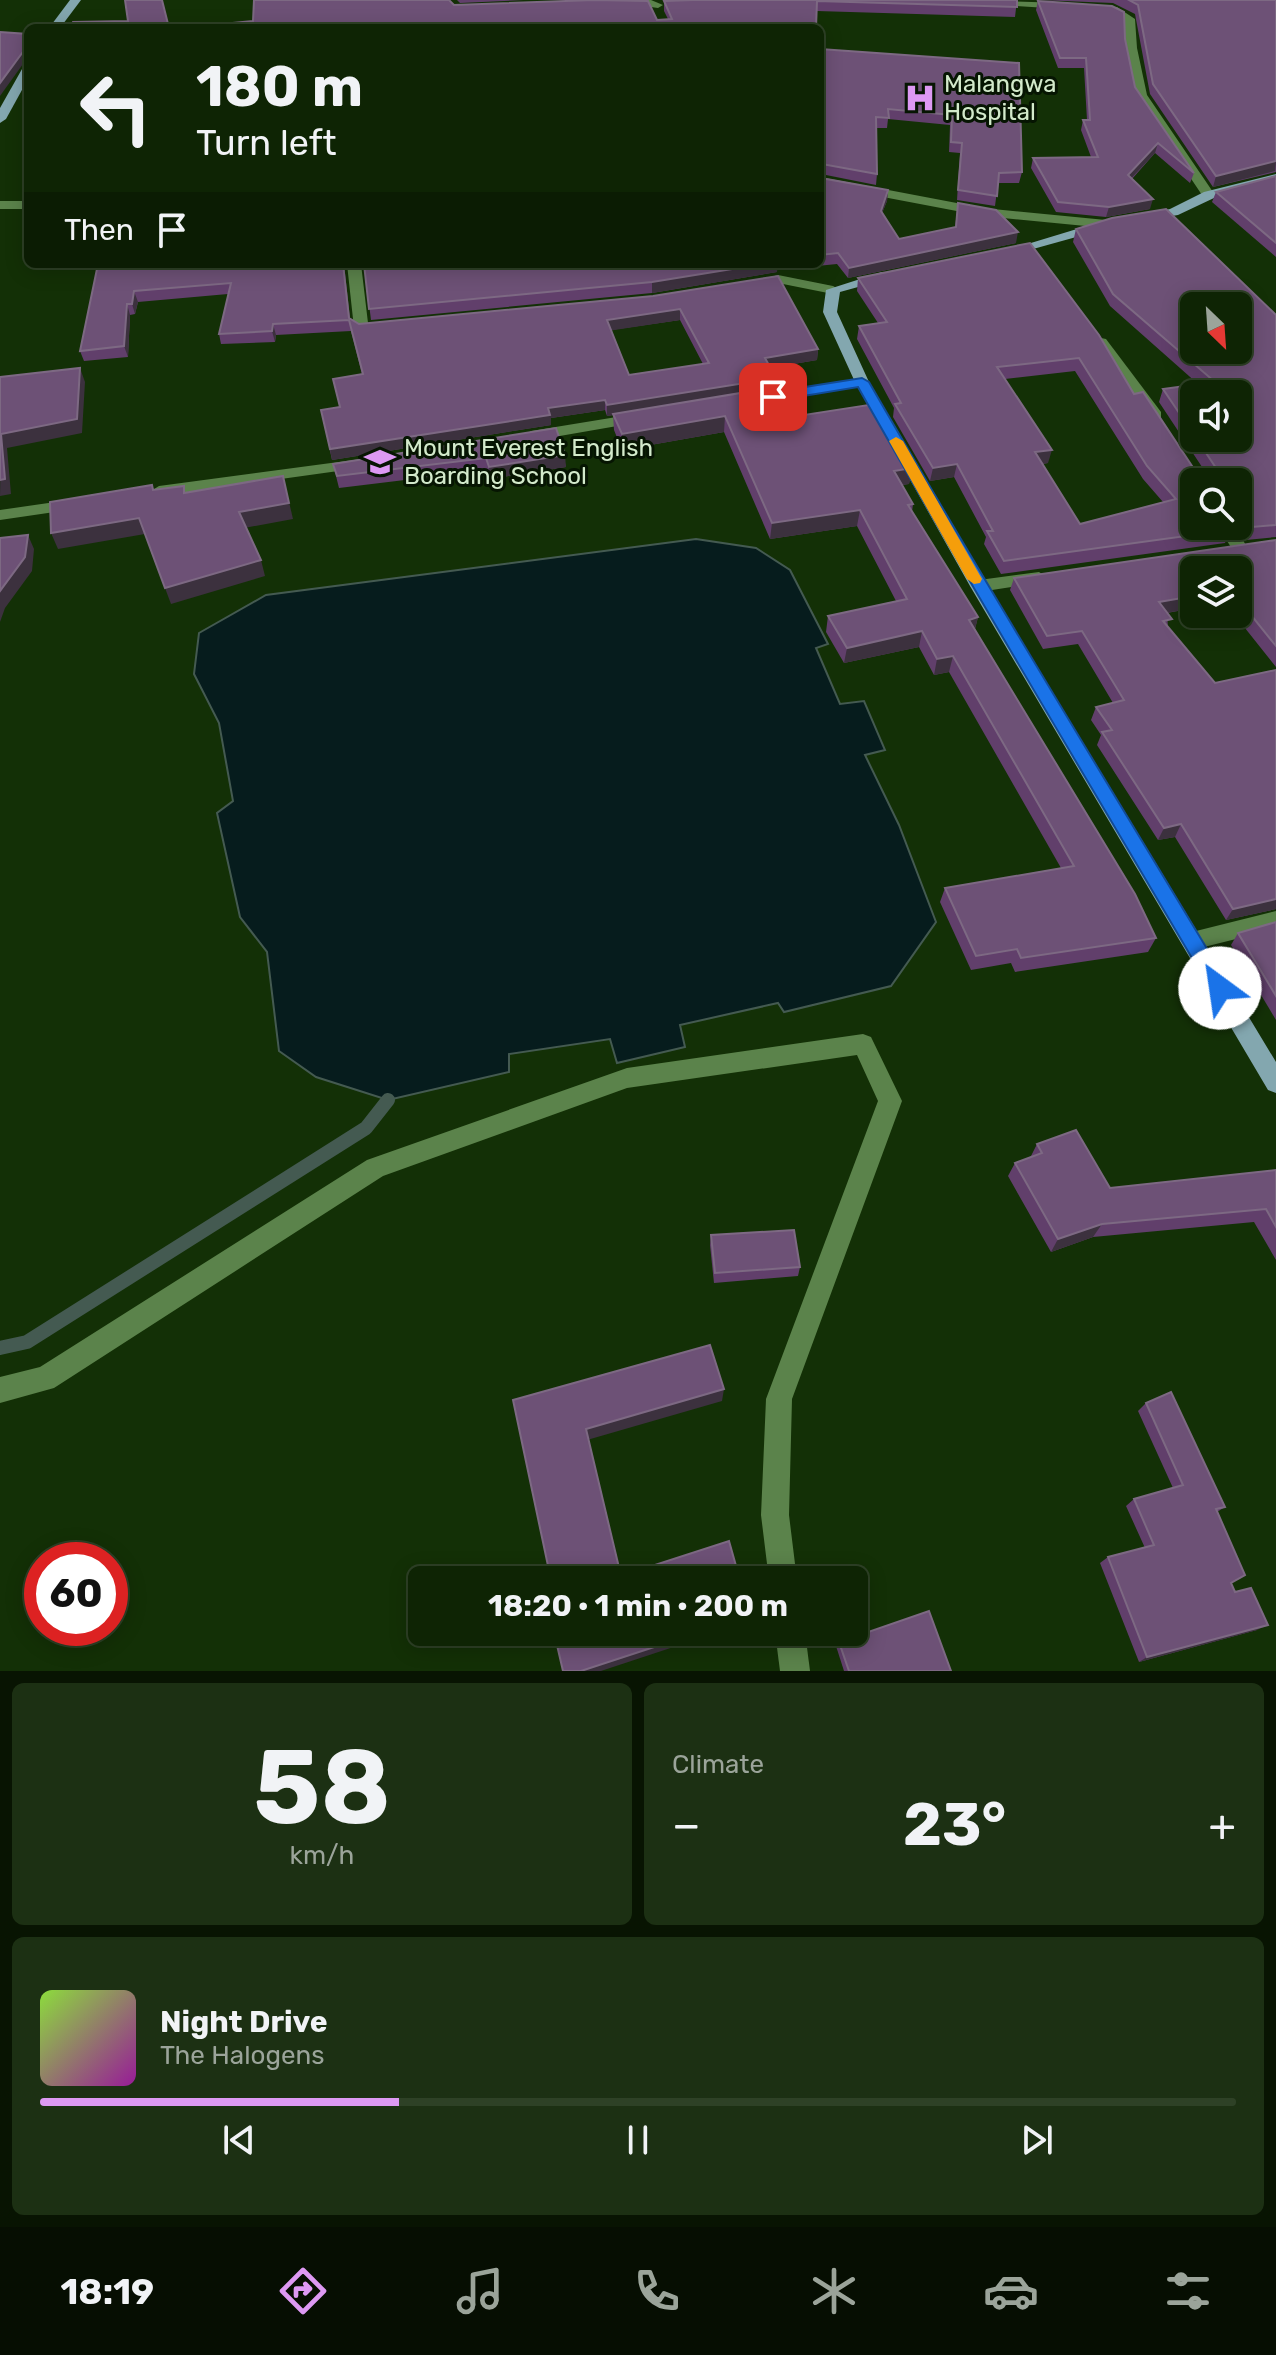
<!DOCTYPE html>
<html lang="en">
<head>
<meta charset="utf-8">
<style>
	body { margin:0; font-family:Rubik,sans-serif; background:#1c3013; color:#f1f3f6; height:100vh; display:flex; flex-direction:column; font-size:30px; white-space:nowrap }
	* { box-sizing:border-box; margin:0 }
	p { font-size:26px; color:#9ba49a }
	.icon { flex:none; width:44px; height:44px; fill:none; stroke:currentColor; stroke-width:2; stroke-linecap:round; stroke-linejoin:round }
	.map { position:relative; height:1671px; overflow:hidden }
	.sheet { display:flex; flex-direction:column; gap:12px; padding:12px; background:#081402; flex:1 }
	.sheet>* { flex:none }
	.top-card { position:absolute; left:24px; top:24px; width:800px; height:244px; border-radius:12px; box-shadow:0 4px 20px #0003,0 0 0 2px #2e4126; background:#0e2404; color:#f1f3f6; overflow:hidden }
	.needle { width:52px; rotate:155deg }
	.fabs { position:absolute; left:1180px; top:292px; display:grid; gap:16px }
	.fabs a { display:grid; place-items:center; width:72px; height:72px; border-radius:12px; background:#0e2404; box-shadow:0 4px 20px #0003,0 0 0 2px #2e4126; font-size:40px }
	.speed { position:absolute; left:24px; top:1542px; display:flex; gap:16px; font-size:40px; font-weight:700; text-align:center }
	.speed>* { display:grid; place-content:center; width:104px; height:104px; border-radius:50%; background:#0e2404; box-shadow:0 4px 20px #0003,0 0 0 2px #2e4126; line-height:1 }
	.speed .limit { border:12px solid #d22; background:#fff; color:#111 }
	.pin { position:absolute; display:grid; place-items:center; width:68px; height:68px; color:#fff; margin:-34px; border-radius:16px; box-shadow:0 4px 12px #0006 }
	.me { position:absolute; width:88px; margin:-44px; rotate:329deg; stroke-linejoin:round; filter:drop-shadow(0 0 6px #0008) }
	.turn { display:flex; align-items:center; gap:28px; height:168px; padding:0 40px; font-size:36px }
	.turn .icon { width:104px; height:104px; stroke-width:2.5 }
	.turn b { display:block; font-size:56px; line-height:68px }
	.then { display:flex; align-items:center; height:76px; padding:0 40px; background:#0003; gap:16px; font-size:30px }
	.big { font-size:60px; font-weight:700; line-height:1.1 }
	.sheet .widget { flex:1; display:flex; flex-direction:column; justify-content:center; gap:12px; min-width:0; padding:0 28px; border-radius:12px; background:#1c3013 }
	.sheet .dial { align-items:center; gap:0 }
	.dial b { font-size:104px; line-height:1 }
	.song { display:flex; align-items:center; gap:24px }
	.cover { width:96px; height:96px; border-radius:12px; background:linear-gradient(135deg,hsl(90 70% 55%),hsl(300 70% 35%)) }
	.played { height:8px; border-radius:4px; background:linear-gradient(90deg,#dd99f3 30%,#2e4126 30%) }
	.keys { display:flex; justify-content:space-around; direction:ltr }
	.heat { display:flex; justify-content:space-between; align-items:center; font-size:44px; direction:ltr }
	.sheet .tiles { flex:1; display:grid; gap:12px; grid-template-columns:1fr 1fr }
	.widget:last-child { grid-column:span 2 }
	.trip { position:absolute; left:408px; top:1566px; width:460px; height:80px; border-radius:12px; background:#0e2404; box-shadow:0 4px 20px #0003,0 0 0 2px #2e4126; font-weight:700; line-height:80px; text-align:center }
	.tabs { display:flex; height:128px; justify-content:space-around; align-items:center; background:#060e02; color:#9ba49a }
	.tabs .icon { width:56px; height:56px }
	.tabs .on { color:#dd99f3 }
	.tabs b { font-size:36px; color:#f1f3f6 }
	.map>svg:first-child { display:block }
	.water { fill:#061c1d; stroke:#445a51; stroke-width:2 }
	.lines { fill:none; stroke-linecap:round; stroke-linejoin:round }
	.stream { stroke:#445a51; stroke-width:14 }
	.minor { fill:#5b834b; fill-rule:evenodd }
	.major { fill:#83a7af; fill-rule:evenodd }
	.wall { fill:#613f6b; fill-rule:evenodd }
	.shaded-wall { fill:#3c313e }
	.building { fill:#6d5176; stroke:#7d6983; stroke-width:2; fill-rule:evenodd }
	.route { fill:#1a73e8; stroke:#114b97; stroke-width:2 }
	.slow { fill:#f59e0b }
	.labels { text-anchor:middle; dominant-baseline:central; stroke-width:6; stroke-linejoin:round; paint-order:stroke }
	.far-poi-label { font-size:24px; fill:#d3eacb; stroke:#061502; text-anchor:start }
</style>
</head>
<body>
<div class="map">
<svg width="1276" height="1671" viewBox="0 0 1276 1671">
	<rect width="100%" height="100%" fill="#133006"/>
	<polygon class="water" points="696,539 756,548 790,570 828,644 816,648 840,704 864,701 885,750 865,755 899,825 936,922 891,986 784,1012 778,1003 680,1025 685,1047 617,1063 610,1039 509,1054 509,1072 388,1100 316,1077 279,1051 267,952 240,917 217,813 233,801 219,723 194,674 199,633 266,595"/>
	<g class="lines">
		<polyline class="stream" points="0,1348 27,1342 366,1128 388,1100"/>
		<g class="minor">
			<polygon points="602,0 651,0 663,5 658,8"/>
			<polygon points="965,0 1063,3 1068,6 1063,9 970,3"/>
			<polygon points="1095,6 1117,7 1135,19 1137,48 1147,95 1215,195 1214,198 1204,198 1135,95 1125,48 1125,20 1111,12 1095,10"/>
			<polygon points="820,177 983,208 1106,220 1113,224 1106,228 983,216 820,185"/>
			<rect x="0" y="201" width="28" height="8"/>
			<polygon points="347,264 361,264 368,323 389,323 389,329 361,332 354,328"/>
			<polygon points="778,275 833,286 840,290 833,294 778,283 754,287 747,283"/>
			<polygon points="1101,338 1106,339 1161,412 1161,418 1151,418 1094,342"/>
			<polygon points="862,378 869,382 867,385 764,403 756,398 764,393"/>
			<polygon points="641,413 649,418 646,421 531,441 523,436 531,431"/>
			<polygon points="361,459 369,464 367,467 159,496 151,491 159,486"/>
			<polygon points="76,499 82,500 82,508 0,520 0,510"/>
			<polygon points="1218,526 1234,526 1249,550 1247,554 1235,554"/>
			<polygon points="1039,572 1048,578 1045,582 979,592 970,586 979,580"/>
			<polygon points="1276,911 1276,929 1192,950 1185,947 1181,941 1185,935 1192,932"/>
			<polygon points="863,1034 871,1037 902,1101 792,1399 789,1515 797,1580 769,1580 761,1515 766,1399 878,1101 857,1055 627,1088 383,1176 54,1388 0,1403 0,1377 40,1367 367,1160 627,1068"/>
			<polygon points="775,1632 805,1632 810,1671 780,1671"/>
		</g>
		<g class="major">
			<polygon points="70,0 81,0 60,28 49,28"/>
			<polygon points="28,66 28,79 6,119 0,123 0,108 22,69"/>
			<polygon points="1276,174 1276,182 1214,198 1178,215 1143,221 1136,217 1170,209 1204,192"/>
			<polygon points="1100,222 1107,226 1105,229 1008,256 1001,252"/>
			<polygon points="882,272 887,273 887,279 840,292 837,312 869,382 987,584 1276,1062 1276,1093 1268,1090 970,586 855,382 823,312 826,290"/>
		</g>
	</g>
	<g class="wall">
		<polygon points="457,0 524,0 460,3"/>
		<polygon points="1017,0 1015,17 817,11 816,28 181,28 454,5 657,20 668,19 664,11 664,1"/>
		<polygon points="1039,0 1276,0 1276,172 1213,187 1150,94 1135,14 1113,3"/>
		<polygon points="1038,1 1125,39 1135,87 1194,173 1190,183 1155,153 1132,179 1150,209 1106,217 1056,212 1031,168 1033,158 1091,157 1081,130 1083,120 1087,120 1084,68 1058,68 1036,10"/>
		<polygon points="820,49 1019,63 1022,172 1019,183 998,183 995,206 957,200 960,153 949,152 950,125 888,119 887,128 876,128 877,174 876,185 821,174"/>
		<polygon points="820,175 821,178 888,190 887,201 882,213 899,239 955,228 958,203 1016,243 848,278 837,264 777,270 777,272 652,293 371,320 364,264 820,264"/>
		<polygon points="1276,176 1276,257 1212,202 1216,192"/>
		<path d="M1076 229 1276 315V537L1246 540 1238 526V482H1194L1230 530 1225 543 1001 574 984 544 986 537 954 477 930 481 893 417 894 408 857 339 859 326 878 323 857 291 858 278 1030 243 1134 394 1198 475 1206 473 1159 402 1163 389 1198 384 1110 306 1073 242ZM1075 371 1143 479 1163 502 1080 524 1042 464 1048 463 1005 379ZM1194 394 1238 438H1194Z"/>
		<path d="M98 264H344L350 318 359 324 653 296 818 349 817 360 770 368 776 378 775 388 798 416 912 468 909 484 902 485 913 504 912 512 978 617 975 629 1156 938 1148 952 1015 972 1011 963 971 970 940 902 945 888 1061 868 949 672 934 675 919 647 844 663 826 632 828 616 896 601 857 526 770 539 724 432 622 450 614 430 613 415 607 416 605 410 551 418V425L332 460 321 410 339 407 362 374 351 331 276 335 275 342 221 344 219 334 228 294 138 302 135 314 130 315 128 357 84 361 80 351ZM680 320 703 364 629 375 611 330Z"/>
		<polygon points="556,428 566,467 490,479 487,470 339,488 333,464"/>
		<polygon points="1276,540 1276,667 1237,618 1234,618 1231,614 1238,614 1238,570 1194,570 1194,608 1167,613 1168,627 1215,683 1276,670 1276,909 1226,920 1175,837 1158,840 1097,745 1101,735 1091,720 1096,707 1113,703 1078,644 1043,649 1010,590 1014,578"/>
		<polygon points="1276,922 1276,1020 1231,945 1238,933"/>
		<polygon points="1037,1144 1110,1188 1276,1170 1276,1260 1254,1222 1093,1237 1051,1252 1008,1176 1015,1163 1030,1158"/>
		<polygon points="711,1235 800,1267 798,1276 714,1283 710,1245"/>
		<polygon points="1146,1403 1225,1507 1217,1512 1231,1583 1235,1592 1257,1630 1139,1662 1100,1563 1108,1557 1145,1548 1126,1506 1134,1499 1173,1488 1138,1411"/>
		<polygon points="839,1642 951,1671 844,1671 836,1646"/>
	</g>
	<g class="shaded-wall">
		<polygon points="28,45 28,57 0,96 0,83"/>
		<polygon points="1158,143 1155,153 1125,185 1128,175"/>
		<polygon points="1276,161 1275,171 1213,187 1216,176"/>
		<polygon points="888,190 887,201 879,221 881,211"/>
		<polygon points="1153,199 1150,209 1106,217 1109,207"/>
		<polygon points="1018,232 1016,243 848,278 849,268"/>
		<polygon points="763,264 778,264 777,272 652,293 652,282"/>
		<polygon points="134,291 138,302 135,314 132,304"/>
		<polygon points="127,304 130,315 128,357 124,346"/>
		<polygon points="680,309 680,320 608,331 607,320"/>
		<polygon points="273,324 276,335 275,342 272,331"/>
		<polygon points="818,349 817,360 764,369 765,358"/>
		<polygon points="80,368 85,382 82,433 7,448 11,494 0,496 1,434"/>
		<polygon points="776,378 775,389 607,416 607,405"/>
		<polygon points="605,400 605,410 551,418 551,425 332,460 330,449 548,408"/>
		<polygon points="725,416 724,432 622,450 622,434"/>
		<polygon points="1052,450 1048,463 1032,465 1035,452"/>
		<polygon points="565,455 566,467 490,479 489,467"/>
		<polygon points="957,464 954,477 930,481 933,468"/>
		<polygon points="912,468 909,484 891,486 894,471"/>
		<polygon points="283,476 293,519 244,528 239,512"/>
		<polygon points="860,510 857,526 770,539 772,523"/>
		<polygon points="139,518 145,534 58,549 51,533"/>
		<polygon points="28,535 34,549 32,571 5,608 0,622 0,591"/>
		<polygon points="261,560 265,576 171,604 165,588"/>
		<polygon points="1194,596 1194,608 1154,615 1159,602"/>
		<polygon points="1243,605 1237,618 1234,618 1236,614 1238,614 1240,606"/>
		<polygon points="978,617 974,633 969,620"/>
		<polygon points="922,631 919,647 844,663 847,648"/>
		<polygon points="953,656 949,672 934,675 937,659"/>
		<polygon points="1181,824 1175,837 1158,840 1164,828"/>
		<polygon points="1276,899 1276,909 1226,920 1233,909"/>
		<polygon points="1102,1224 1093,1237 1051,1252 1058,1239"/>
		<polygon points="724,1389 722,1401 587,1440 586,1429"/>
		<polygon points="1268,1625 1257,1630 1139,1662 1147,1657"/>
		<polygon points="700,1632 719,1632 601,1671 581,1671"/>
	</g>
	<g class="building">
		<polygon points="125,0 162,0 169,28 70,28 73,22 128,21"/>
		<polygon points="254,0 449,0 454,5 594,0 648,1 657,20 672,19 664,1 693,0 1017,0 1017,7 817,1 816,28 181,28 253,21"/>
		<polygon points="1129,0 1276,0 1276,161 1216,176 1153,84 1138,5"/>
		<polygon points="1038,1 1112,6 1124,12 1125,39 1135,87 1194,173 1158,143 1128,175 1153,199 1109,207 1058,202 1033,158 1098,157 1083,120 1090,120 1086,58 1060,58"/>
		<polygon points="0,32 28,34 28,45 0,83"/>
		<polygon points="820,49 1019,63 1022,172 999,173 997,196 958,190 962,143 951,142 952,115 888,109 889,118 876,117 877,174 822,164 820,165"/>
		<polygon points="820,175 821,178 888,190 881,211 899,239 956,227 958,203 996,210 1018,232 849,268 838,253 820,255"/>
		<polygon points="1276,176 1276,243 1216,192"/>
		<path d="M1166 209 1276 315V525L1252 527 1242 512 1238 511V482H1194V526H1228L1230 530 1004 561 987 531H993L957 464 933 468 895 404 901 403 859 326 887 322 858 278 1030 243 1099 335 1134 394 1143 392 1198 475 1215 471 1216 468 1196 438H1238V394H1194V435L1163 389 1215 382 1113 294 1076 229 1112 218ZM1194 306H1238V350H1194ZM1079 358 1147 466 1176 499 1080 524 1035 452 1052 450 997 367Z"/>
		<path d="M98 264H343L349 318 359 324 653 296 778 276 818 349 765 358 776 378 607 405 605 400 548 408 550 415 330 449 321 410 340 407 333 379 363 374 349 320 273 324 272 331 219 334 231 283 134 291 132 304H127L124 346 80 351ZM680 309 709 363 629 375 607 320Z"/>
		<polygon points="364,264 763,264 652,282 369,309"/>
		<polygon points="80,368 77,419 1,434 5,479 0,480 0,377"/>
		<polygon points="783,386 798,416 875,404 912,468 894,471 913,504 908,505 978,617 969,620 1135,894 1156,938 1021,958 1017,949 976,956 945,888 1074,866 953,656 937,659 922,631 847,648 828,616 907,599 860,510 772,523 725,416 622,434 613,414"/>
		<polygon points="556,428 565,455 489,467 486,458 337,476 333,464"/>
		<polygon points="283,476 289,503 239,512 261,560 165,588 139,518 51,533 50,502 152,485 153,490 184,486 184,493"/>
		<polygon points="28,535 25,557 0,591 0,538"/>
		<polygon points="1276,540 1276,646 1243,605 1240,606 1238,603 1238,570 1194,570 1194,596 1159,602 1172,619 1163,621 1215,683 1276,670 1276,899 1233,909 1181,824 1164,828 1102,732 1112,730 1096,707 1124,700 1082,631 1047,636 1014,578"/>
		<polygon points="1276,922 1276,996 1238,933"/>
		<polygon points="1076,1130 1110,1188 1276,1170 1276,1227 1266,1209 1102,1224 1058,1239 1015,1163 1042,1153 1037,1144"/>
		<polygon points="794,1230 800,1267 715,1273 711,1235"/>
		<polygon points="710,1345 724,1389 586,1429 621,1576 729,1541 740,1580 551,1580 513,1400"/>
		<polygon points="1171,1392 1225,1507 1216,1509 1245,1575 1231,1583 1235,1592 1251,1588 1268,1625 1147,1657 1108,1557 1154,1545 1134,1499 1183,1485 1146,1403"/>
		<polygon points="929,1611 951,1671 849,1671 839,1642"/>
		<polygon points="554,1632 700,1632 581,1671 563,1671"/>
	</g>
	<path class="route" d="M862 378 869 382C985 584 1107 782 1227 982L1230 988 1227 994 1220 996 1213 994C1095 792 973 591 858 387L773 401 766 397 773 392Z"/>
	<polygon class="slow" points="896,437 903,441 982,579 980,583 974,584 967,579 889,441"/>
	<defs>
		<symbol id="hospital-bare" viewBox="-9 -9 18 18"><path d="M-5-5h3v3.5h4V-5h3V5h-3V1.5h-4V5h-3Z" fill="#dd99f3" stroke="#061502" stroke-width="2.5" paint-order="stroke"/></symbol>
		<symbol id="school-bare" viewBox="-9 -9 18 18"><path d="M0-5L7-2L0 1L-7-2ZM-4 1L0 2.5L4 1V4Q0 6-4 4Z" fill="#dd99f3" stroke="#061502" stroke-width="2.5" paint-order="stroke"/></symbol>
	</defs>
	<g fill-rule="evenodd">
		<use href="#hospital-bare" x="898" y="76" width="44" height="44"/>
		<use href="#school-bare" x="358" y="440" width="44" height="44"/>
	</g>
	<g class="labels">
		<g class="far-poi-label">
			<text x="944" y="84">Malangwa<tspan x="944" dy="28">Hospital</tspan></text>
			<text x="404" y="448">Mount Everest English<tspan x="404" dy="28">Boarding School</tspan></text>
		</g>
	</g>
</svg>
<div class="fabs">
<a><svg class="needle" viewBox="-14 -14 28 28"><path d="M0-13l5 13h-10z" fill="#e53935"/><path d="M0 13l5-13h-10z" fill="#9ba49a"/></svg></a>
<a><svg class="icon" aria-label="sound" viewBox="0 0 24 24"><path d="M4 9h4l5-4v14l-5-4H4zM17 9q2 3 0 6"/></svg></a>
<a><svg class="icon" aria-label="search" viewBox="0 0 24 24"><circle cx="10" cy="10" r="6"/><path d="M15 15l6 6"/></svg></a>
<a><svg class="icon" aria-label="layers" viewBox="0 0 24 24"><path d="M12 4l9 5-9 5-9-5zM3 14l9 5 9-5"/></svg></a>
</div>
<div class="speed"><div class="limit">60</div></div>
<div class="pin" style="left:773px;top:397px;background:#d93025"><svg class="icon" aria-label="arrive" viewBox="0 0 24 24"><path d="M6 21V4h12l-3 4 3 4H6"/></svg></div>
<svg class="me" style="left:1220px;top:988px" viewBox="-20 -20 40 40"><circle r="19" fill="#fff"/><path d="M0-13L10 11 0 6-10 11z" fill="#1a73e8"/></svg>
<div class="trip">18:20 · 1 min · 200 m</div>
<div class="top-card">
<div class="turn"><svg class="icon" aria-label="left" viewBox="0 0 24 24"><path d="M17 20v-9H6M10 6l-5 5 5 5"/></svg><div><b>180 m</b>Turn left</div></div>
<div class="then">Then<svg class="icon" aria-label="arrive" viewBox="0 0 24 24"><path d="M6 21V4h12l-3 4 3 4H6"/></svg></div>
</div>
</div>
<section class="sheet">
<div class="tiles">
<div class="widget dial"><b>58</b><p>km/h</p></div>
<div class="widget"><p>Climate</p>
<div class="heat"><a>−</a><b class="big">23°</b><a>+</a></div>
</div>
<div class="widget">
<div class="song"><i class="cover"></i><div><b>Night Drive</b><p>The Halogens</p></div></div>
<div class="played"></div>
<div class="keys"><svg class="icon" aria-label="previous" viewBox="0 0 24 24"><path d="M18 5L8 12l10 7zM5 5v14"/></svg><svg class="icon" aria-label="pause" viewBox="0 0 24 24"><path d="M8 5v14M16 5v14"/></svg><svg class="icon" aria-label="next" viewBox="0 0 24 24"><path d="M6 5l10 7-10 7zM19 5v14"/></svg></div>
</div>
</div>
</section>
<nav class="tabs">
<b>18:19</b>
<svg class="icon on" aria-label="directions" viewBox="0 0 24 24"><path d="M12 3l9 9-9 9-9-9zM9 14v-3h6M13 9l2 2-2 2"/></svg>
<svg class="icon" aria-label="music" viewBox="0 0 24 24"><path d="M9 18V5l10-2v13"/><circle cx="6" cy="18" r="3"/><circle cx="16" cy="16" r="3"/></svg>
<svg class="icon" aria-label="phone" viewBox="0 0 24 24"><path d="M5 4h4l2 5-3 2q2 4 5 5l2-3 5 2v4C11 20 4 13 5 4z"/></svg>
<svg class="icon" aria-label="climate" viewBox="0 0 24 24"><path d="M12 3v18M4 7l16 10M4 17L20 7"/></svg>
<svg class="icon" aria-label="car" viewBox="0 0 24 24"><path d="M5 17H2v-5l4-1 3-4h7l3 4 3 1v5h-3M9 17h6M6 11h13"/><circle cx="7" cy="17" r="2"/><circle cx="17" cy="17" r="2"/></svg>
<svg class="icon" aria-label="filters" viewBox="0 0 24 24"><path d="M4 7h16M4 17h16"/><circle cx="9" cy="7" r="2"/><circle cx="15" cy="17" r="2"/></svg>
</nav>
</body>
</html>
